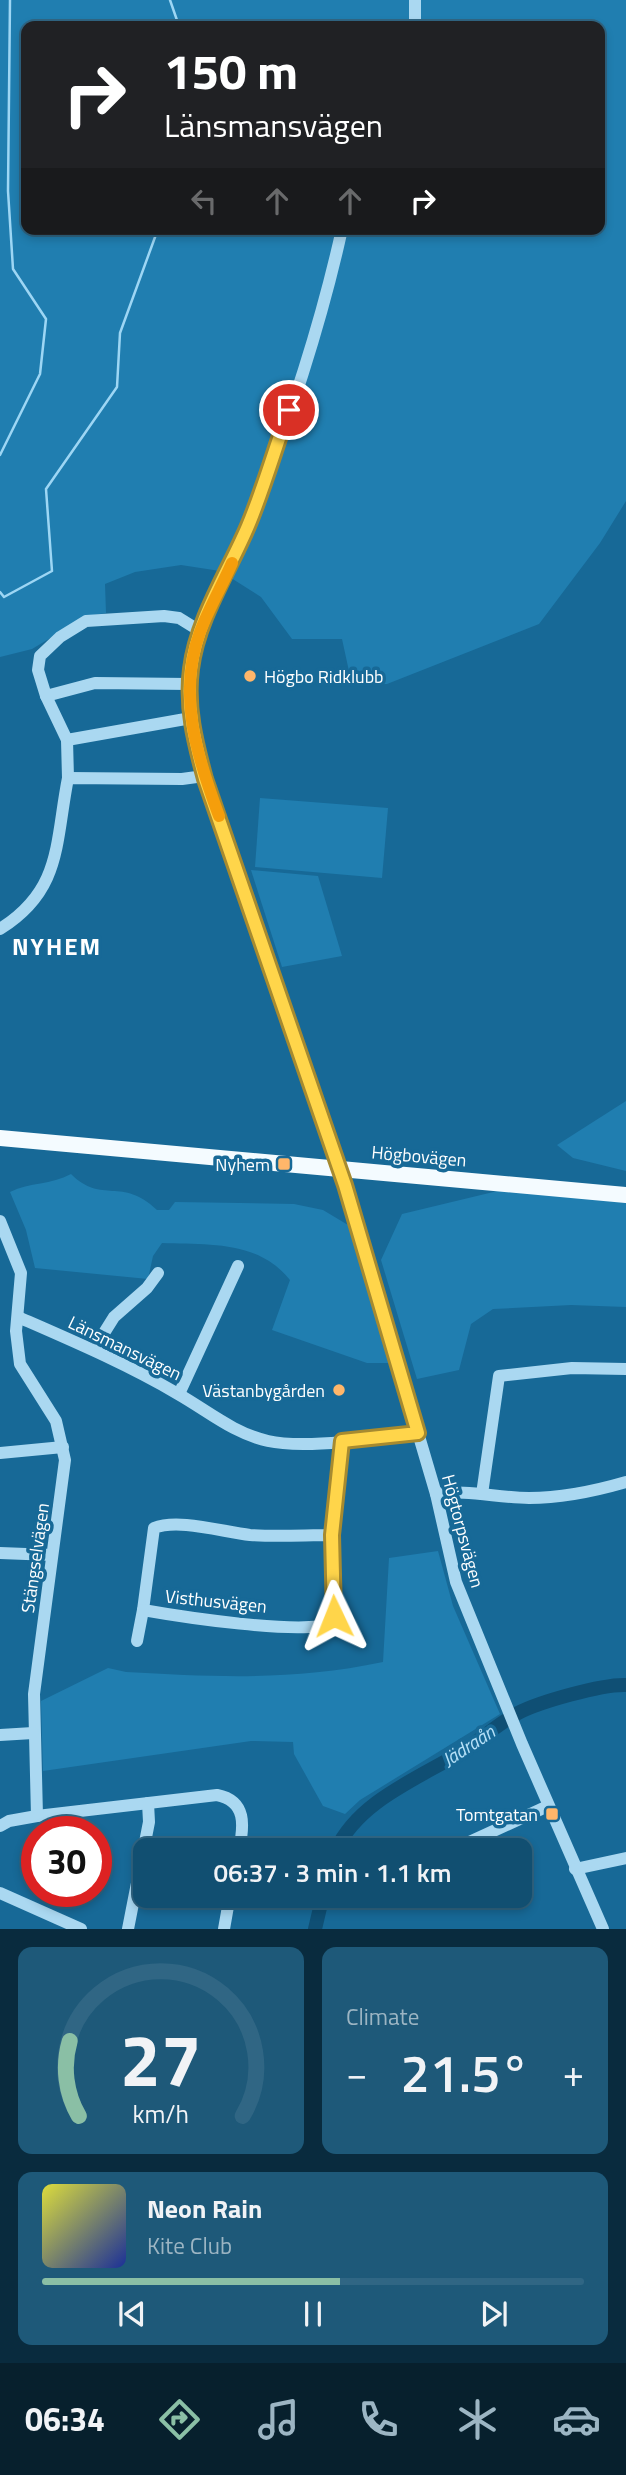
<!DOCTYPE html>
<html lang="en">
<head>
<meta charset="utf-8">
<style>
	body { margin:0; font-family:"Titillium Web",sans-serif; background:#1e5979; color:#f1f3f6; height:100vh; display:flex; flex-direction:column; font-size:26px; white-space:nowrap }
	* { box-sizing:border-box; margin:0 }
	p { font-size:23px; color:#9cb5c3 }
	.icon { flex:none; width:38px; height:38px; fill:none; stroke:currentColor; stroke-width:2; stroke-linecap:round; stroke-linejoin:round }
	.map { position:relative; height:1929px; overflow:hidden }
	.panel { display:flex; flex-direction:column; gap:18px; padding:18px; background:#092b3e; flex:1 }
	.panel>* { flex:none }
	.top-card { position:absolute; left:21px; top:21px; width:584px; height:214px; border-radius:14px; box-shadow:0 4px 10px #0003,0 0 0 2px #306684; background:#202124; color:#fff; overflow:hidden }
	.speed { position:absolute; left:21px; top:1816px; display:flex; gap:14px; font-size:35px; font-weight:700; text-align:center }
	.speed>* { display:grid; place-content:center; width:91px; height:91px; border-radius:50%; background:#114f71; box-shadow:0 4px 10px #0003,0 0 0 2px #306684; line-height:1 }
	.speed .limit { border:10px solid #d22; background:#fff; color:#111 }
	.pin { position:absolute; display:grid; place-items:center; width:60px; height:60px; color:#fff; margin:-30px; border:4px solid #fff; border-radius:50%; box-shadow:0 2px 7px #0007 }
	.me { position:absolute; width:77px; margin:-38px; rotate:358deg; stroke-linejoin:round; filter:drop-shadow(0 0 5px #0008) }
	.turn { display:flex; align-items:center; gap:24px; height:147px; padding:0 28px; font-size:32px }
	.turn .icon { width:91px; height:91px; stroke-width:2.5 }
	.turn b { display:block; font-size:49px; line-height:60px }
	.lanes { display:flex; align-items:center; height:66px; padding:0 28px; background:#0003; justify-content:center; gap:35px; direction:ltr }
	.lanes .off { opacity:.35 }
	.big { font-size:52px; font-weight:600; line-height:1.1 }
	.panel .widget { flex:1; display:flex; flex-direction:column; justify-content:center; gap:10px; min-width:0; padding:0 24px; border-radius:14px; background:#1e5979 }
	.panel .dial { align-items:center; gap:0 }
	.dial svg { height:182px; overflow:visible; fill:none; stroke:#306684; stroke-width:7; stroke-linecap:round; text-anchor:middle }
	.dial text { fill:#f1f3f6; stroke:none }
	.song { display:flex; align-items:center; gap:21px }
	.cover { width:84px; height:84px; border-radius:10px; background:linear-gradient(135deg,hsl(60 70% 55%),hsl(230 70% 35%)) }
	.played { height:7px; border-radius:4px; background:linear-gradient(90deg,#8abfa5 55%,#306684 55%) }
	.keys { display:flex; justify-content:space-around; direction:ltr }
	.heat { display:flex; justify-content:space-between; align-items:center; font-size:38px; direction:ltr }
	.panel .tiles { flex:1; display:grid; gap:18px; grid-template-columns:1fr 1fr }
	.widget:last-child { grid-column:span 2 }
	.trip { position:absolute; left:133px; top:1838px; width:399px; height:70px; border-radius:14px; background:#114f71; box-shadow:0 4px 10px #0003,0 0 0 2px #306684; font-weight:600; line-height:70px; text-align:center }
	.dock { display:flex; height:112px; justify-content:space-around; align-items:center; background:#07202d; color:#9cb5c3 }
	.dock .icon { width:49px; height:49px }
	.dock .on { color:#8abfa5 }
	.dock b { font-size:32px; color:#f1f3f6 }
	.map>svg:first-child { display:block }
	.green { fill:#207eb0; fill-rule:evenodd }
	.lines { fill:none; stroke-linecap:round; stroke-linejoin:round }
	.stream { stroke:#9dd6f4; stroke-width:2.5 }
	.river { stroke:#0f4f74; stroke-width:14 }
	.minor { stroke:#aad8f1; stroke-width:12 }
	.major { stroke:#f4fbff; stroke-width:16 }
	.route-casing { stroke:#a68a30; stroke-width:18 }
	.route { stroke:#ffd54a; stroke-width:12 }
	.slow { stroke:#f59e0b; stroke-width:12 }
	.poi-dot { fill:#ffb66a; stroke:#176997; stroke-width:2.5 }
	.labels { text-anchor:middle; dominant-baseline:central; stroke-width:7; stroke-linejoin:round; paint-order:stroke }
	.poi-label { font-size:18px; fill:#fff; stroke:#176997; text-anchor:end }
	.street-label { font-size:18px; fill:#fff; stroke:#176997 }
	.water-label { font-size:19px; font-style:italic; fill:#b6e1f8; stroke:#176997 }
	.district-label { font-size:24px; font-weight:bold; letter-spacing:2px; fill:#fff; stroke:#176997 }
</style>
</head>
<body>
<div class="map">
<svg width="626" height="1929" viewBox="0 0 626 1929">
	<rect width="100%" height="100%" fill="#176997"/>
	<g class="green">
		<path d="M0 0H626V501L600 543 539 624 387 684 352 685 342 639H292L261 597 220 571 181 565 135 572 105 584 106 613 87 616 32 649 0 657ZM26 26H600V229H26Z"/>
		<polygon points="260,798 388,808 382,878 255,867"/>
		<polygon points="251,870 318,876 342,956 282,967"/>
		<polygon points="626,1101 626,1171 573,1158 557,1145"/>
		<path d="M71 1174C102 1205 122 1176 157 1210H169L175 1202 294 1204 323 1210 348 1225 390 1363H367L272 1330 290 1280C258 1240 208 1245 162 1243L153 1256 148 1279 35 1268 26 1230 10 1192C30 1182 51 1185 71 1174Z"/>
		<polygon points="510,1188 626,1203 626,1307 571,1305 493,1309 471,1324 459,1370 417,1379 381,1260 402,1214"/>
		<path d="M438 1551 453 1606 500 1714 360 1800 345 1814 323 1806 294 1754 293 1742 251 1741 43 1771 41 1701 108 1668 126 1672C218 1677 292 1681 383 1662L389 1558Z"/>
	</g>
	<g class="lines">
		<g class="stream">
			<polyline points="170,0 179,26"/>
			<polyline points="0,455 40,374 46,319 13,269 8,191 10,0"/>
			<polyline points="0,592 4,597 52,571 46,489 117,387 120,333 158,229"/>
		</g>
		<g class="river">
			<path d="M336 1850C359 1800 420 1778 465 1750 483 1738 499 1723 518 1713 539 1702 602 1684 626 1685"/>
			<polyline points="315,1929 323,1895"/>
		</g>
		<g class="minor">
			<polyline points="415,0 415,26"/>
			<path d="M342 229C320 329 287 427 250 522 231 570 197 617 191 669 186 707 196 742 205 779L345 1185 436 1494 456 1582 522 1744 603 1929"/>
			<polyline points="46,696 38,670 40,656 60,637 86,621 164,616 179,618 200,631"/>
			<polyline points="67,740 191,718"/>
			<polyline points="68,778 67,740 46,696 95,683 189,684"/>
			<path d="M0 929C62 890 55 844 68 778L182 779 204 776"/>
			<polyline points="0,1221 21,1273 16,1331 20,1364 56,1421 65,1460 34,1694 37,1816"/>
			<path d="M18 1317C73 1341 127 1364 178 1394 208 1411 233 1433 268 1441 303 1449 381 1439 418 1433"/>
			<polyline points="94,1349 114,1317 147,1288 158,1273"/>
			<polyline points="179,1394 238,1266"/>
			<polyline points="0,1453 63,1447"/>
			<path d="M436 1494C466 1489 498 1498 529 1498 561 1498 595 1491 626 1482"/>
			<polyline points="482,1494 499,1376 572,1368 626,1369"/>
			<path d="M332 1535C305 1535 277 1537 250 1535 223 1532 178 1518 154 1528L143 1610C177 1616 304 1636 332 1623L334 1608 332 1535 342 1441"/>
			<polyline points="0,1553 52,1555"/>
			<polyline points="137,1641 143,1610"/>
			<polyline points="0,1735 33,1733"/>
			<path d="M0 1826 9 1821 37 1816 217 1795C247 1801 244 1826 239 1850"/>
			<polyline points="452,1850 548,1806"/>
			<polyline points="575,1869 626,1858"/>
			<polyline points="0,1893 81,1929"/>
			<polyline points="128,1929 149,1822 148,1803"/>
			<polyline points="224,1929 230,1895"/>
		</g>
		<polyline class="major" points="0,1138 626,1195"/>
	</g>
	<g class="lines">
		<defs>
			<path id="route" d="M289 410C275 448 264 488 248 526 229 571 197 619 191 669 186 707 195 742 205 779L345 1185 418 1433 342 1441 332 1535 334 1616"/>
		</defs>
		<use href="#route" class="route-casing"/>
		<use href="#route" class="route"/>
		<path class="slow" d="M219 816C197 757 177 694 200 632 209 608 222 586 232 563"/>
	</g>
	<g class="poi-dot">
		<circle cx="250" cy="676" r="7"/>
		<rect x="277" y="1157" width="14" height="14" rx="3.5"/>
		<circle cx="339" cy="1390" r="7"/>
		<rect x="545" y="1807" width="14" height="14" rx="3.5"/>
	</g>
	<g class="labels">
		<g class="poi-label">
			<text x="264" y="676" text-anchor="start">Högbo Ridklubb</text>
			<text x="270" y="1164">Nyhem</text>
			<text x="325" y="1390">Västanbygården</text>
			<text x="538" y="1814">Tomtgatan</text>
		</g>
		<g class="street-label">
			<text transform="translate(419 1156) rotate(5)">Högbovägen</text>
			<text transform="translate(125 1348) rotate(26)">Länsmansvägen</text>
			<text transform="translate(463 1531) rotate(75)">Högtorpsvägen</text>
			<text transform="translate(35 1558) rotate(-82)">Stängselvägen</text>
			<text transform="translate(216 1601) rotate(6)">Visthusvägen</text>
		</g>
		<g class="water-label">
			<text transform="translate(468 1745) rotate(-33)">Jädraån</text>
		</g>
		<g class="district-label">
			<text x="57" y="946">NYHEM</text>
		</g>
	</g>
</svg>
<div class="speed"><div class="limit">30</div></div>
<div class="pin" style="left:289px;top:410px;background:#d93025"><svg class="icon" aria-label="arrive" viewBox="0 0 24 24"><path d="M6 21V4h12l-3 4 3 4H6"/></svg></div>
<svg class="me" style="left:334px;top:1616px" viewBox="-20 -20 40 40"><path d="M0-17L14 15 0 8-14 15z" fill="#ffd54a" stroke="#fff" stroke-width="4"/></svg>
<div class="trip">06:37 · 3 min · 1.1 km</div>
<div class="top-card">
<div class="turn"><svg class="icon" aria-label="right" viewBox="0 0 24 24"><path d="M7 20v-9h11M14 6l5 5-5 5"/></svg><div><b>150 m</b>Länsmansvägen</div></div>
<div class="lanes"><svg class="icon off" aria-label="left" viewBox="0 0 24 24"><path d="M17 20v-9H6M10 6l-5 5 5 5"/></svg><svg class="icon off" aria-label="ahead" viewBox="0 0 24 24"><path d="M12 20V5M6 11l6-6 6 6"/></svg><svg class="icon off" aria-label="ahead" viewBox="0 0 24 24"><path d="M12 20V5M6 11l6-6 6 6"/></svg><svg class="icon" aria-label="right" viewBox="0 0 24 24"><path d="M7 20v-9h11M14 6l5 5-5 5"/></svg></div>
</div>
</div>
<section class="panel">
<div class="tiles">
<div class="widget dial"><svg viewBox="0 0 100 80">
<path d="M14 69A42 42 0 1 1 86 69"/>
<path d="M14 69A42 42 0 0 1 10 36" stroke="#8abfa5"/>
<text x="50" y="56" font-size="32" font-weight="700">27</text>
<text x="50" y="72" font-size="11">km/h</text>
</svg></div>
<div class="widget"><p>Climate</p>
<div class="heat"><a>−</a><b class="big">21.5°</b><a>+</a></div>
</div>
<div class="widget">
<div class="song"><i class="cover"></i><div><b>Neon Rain</b><p>Kite Club</p></div></div>
<div class="played"></div>
<div class="keys"><svg class="icon" aria-label="previous" viewBox="0 0 24 24"><path d="M18 5L8 12l10 7zM5 5v14"/></svg><svg class="icon" aria-label="pause" viewBox="0 0 24 24"><path d="M8 5v14M16 5v14"/></svg><svg class="icon" aria-label="next" viewBox="0 0 24 24"><path d="M6 5l10 7-10 7zM19 5v14"/></svg></div>
</div>
</div>
</section>
<nav class="dock">
<b>06:34</b>
<svg class="icon on" aria-label="directions" viewBox="0 0 24 24"><path d="M12 3l9 9-9 9-9-9zM9 14v-3h6M13 9l2 2-2 2"/></svg>
<svg class="icon" aria-label="music" viewBox="0 0 24 24"><path d="M9 18V5l10-2v13"/><circle cx="6" cy="18" r="3"/><circle cx="16" cy="16" r="3"/></svg>
<svg class="icon" aria-label="phone" viewBox="0 0 24 24"><path d="M5 4h4l2 5-3 2q2 4 5 5l2-3 5 2v4C11 20 4 13 5 4z"/></svg>
<svg class="icon" aria-label="climate" viewBox="0 0 24 24"><path d="M12 3v18M4 7l16 10M4 17L20 7"/></svg>
<svg class="icon" aria-label="car" viewBox="0 0 24 24"><path d="M5 17H2v-5l4-1 3-4h7l3 4 3 1v5h-3M9 17h6M6 11h13"/><circle cx="7" cy="17" r="2"/><circle cx="17" cy="17" r="2"/></svg>
</nav>
</body>
</html>
